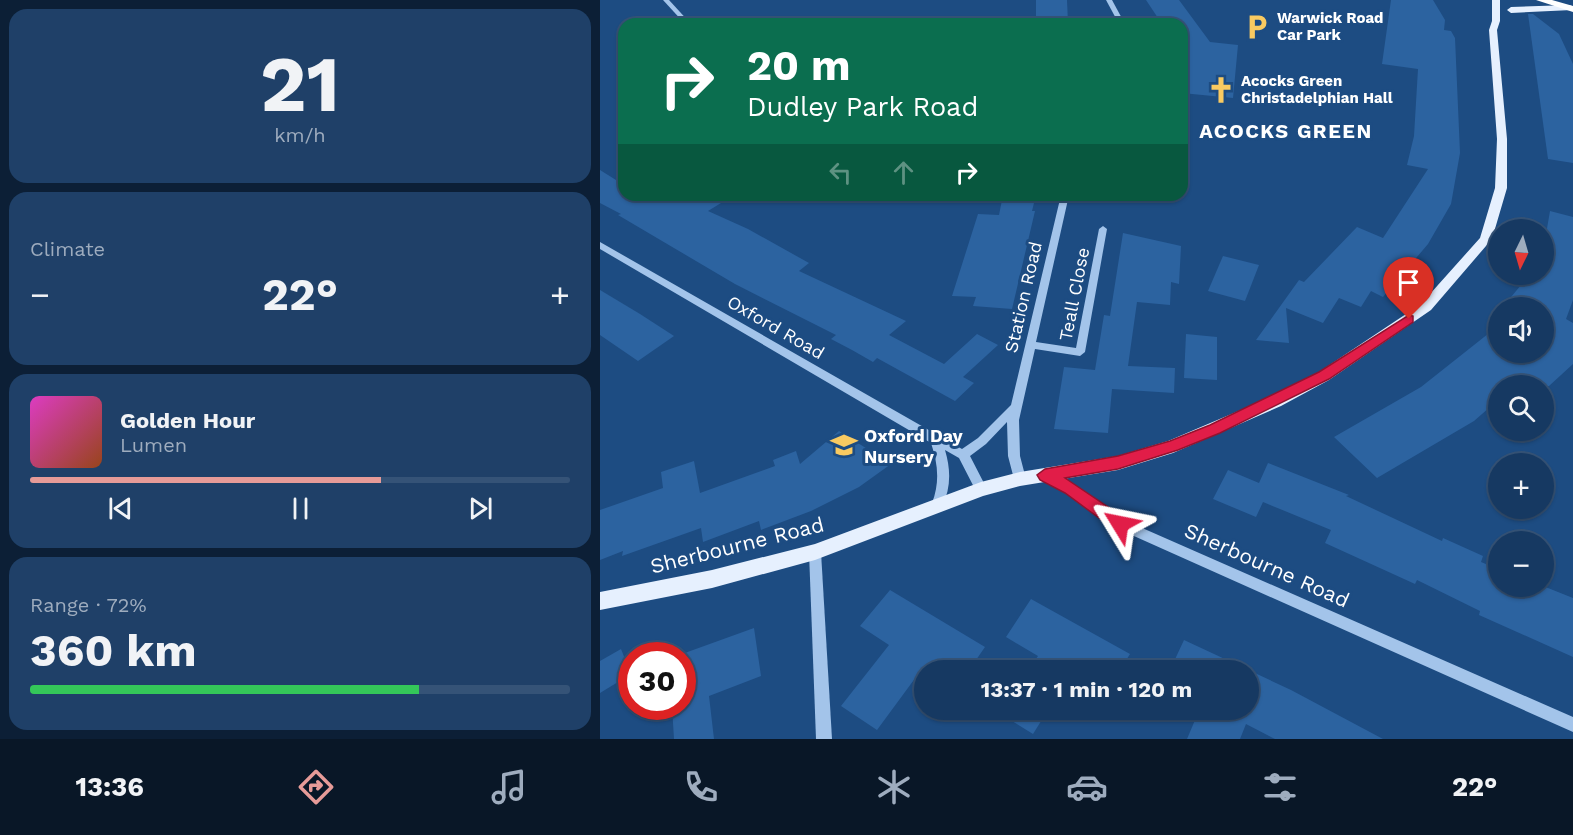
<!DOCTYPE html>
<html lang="en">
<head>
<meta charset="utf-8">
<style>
	body { margin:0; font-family:"Work Sans",sans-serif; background:#1f4068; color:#f1f3f6; height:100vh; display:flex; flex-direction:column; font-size:22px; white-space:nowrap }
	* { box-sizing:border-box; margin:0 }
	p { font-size:20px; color:#9eacbe }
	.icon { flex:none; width:33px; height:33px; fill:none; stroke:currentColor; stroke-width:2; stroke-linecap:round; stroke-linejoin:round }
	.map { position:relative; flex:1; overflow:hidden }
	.details { display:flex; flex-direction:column; gap:9px; padding:9px; background:#0c1f36; width:600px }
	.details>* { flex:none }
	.banner { position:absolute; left:18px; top:18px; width:570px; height:183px; border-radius:18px; box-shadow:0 2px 4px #0004,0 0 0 2px #355377; background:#0b6e4f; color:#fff; overflow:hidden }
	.needle { width:39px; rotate:185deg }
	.fabs { position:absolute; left:888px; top:219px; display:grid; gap:12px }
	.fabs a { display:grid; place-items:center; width:66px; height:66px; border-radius:50%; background:#163962; box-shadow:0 2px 4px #0004,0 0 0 2px #355377; font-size:30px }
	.speed { position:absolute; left:18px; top:642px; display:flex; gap:12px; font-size:30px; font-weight:700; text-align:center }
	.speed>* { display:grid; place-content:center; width:78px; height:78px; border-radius:50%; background:#163962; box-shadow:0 2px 4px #0004,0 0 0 2px #355377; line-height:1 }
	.speed .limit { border:9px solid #d22; background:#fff; color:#111 }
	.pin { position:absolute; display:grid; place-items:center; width:51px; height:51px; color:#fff; margin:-62px -26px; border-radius:50% 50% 50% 0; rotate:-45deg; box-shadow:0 0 6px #0007 }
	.pin .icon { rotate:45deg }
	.me { position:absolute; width:66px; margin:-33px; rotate:305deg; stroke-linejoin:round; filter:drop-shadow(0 0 4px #0008) }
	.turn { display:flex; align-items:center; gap:21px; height:126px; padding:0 30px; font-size:27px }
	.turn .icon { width:78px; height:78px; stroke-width:2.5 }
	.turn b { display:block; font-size:42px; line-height:51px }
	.lanes { display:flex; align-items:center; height:57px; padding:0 30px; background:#0003; justify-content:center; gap:30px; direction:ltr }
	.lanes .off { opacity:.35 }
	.big { font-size:45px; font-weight:700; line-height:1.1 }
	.details .card { flex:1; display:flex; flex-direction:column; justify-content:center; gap:9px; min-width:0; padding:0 21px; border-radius:18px; background:#1f4068 }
	.details .dial { align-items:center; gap:0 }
	.dial b { font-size:78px; line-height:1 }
	.song { display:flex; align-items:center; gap:18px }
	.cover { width:72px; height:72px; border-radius:9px; background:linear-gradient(135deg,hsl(310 70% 55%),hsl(20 70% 35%)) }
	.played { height:6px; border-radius:3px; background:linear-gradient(90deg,#e69b98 65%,#355377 65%) }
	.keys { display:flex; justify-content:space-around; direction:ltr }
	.heat { display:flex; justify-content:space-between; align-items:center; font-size:33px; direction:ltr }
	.charge { height:9px; border-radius:4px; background:linear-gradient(90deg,#34c759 72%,#355377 0) }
	.trip { position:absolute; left:314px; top:660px; width:345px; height:60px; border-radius:30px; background:#163962; box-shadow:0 2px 4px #0004,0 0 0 2px #355377; font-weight:700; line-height:60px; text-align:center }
	.tabs { display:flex; height:96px; justify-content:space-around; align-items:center; background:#091727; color:#9eacbe }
	.tabs .icon { width:42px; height:42px }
	.tabs .selected { color:#e69b98 }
	.tabs b { font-size:27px; color:#f1f3f6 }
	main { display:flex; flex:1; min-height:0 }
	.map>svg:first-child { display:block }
	.building { fill:#2c63a0 }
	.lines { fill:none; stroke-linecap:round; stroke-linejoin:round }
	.minor { fill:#a3c4ea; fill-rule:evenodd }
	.major { fill:#e6f0fe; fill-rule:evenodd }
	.highway { fill:#fff; fill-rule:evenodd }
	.route { fill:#e11d48; stroke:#92132f; stroke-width:1.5 }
	.labels { text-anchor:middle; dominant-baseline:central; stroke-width:6; stroke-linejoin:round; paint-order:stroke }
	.far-poi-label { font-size:15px; font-weight:bold; fill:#fff; stroke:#1d4c82; text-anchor:start }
	.street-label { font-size:18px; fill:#fff; stroke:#1d4c82 }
	.poi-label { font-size:18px; font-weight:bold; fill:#fff; stroke:#1d4c82; text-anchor:start }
	.far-district-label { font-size:20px; font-weight:bold; letter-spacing:1.5px; fill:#fff; stroke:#1d4c82 }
	.near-street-label { font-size:21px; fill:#fff; stroke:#1d4c82 }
</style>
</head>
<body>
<main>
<section class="details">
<div class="card dial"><b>21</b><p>km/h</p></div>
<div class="card"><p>Climate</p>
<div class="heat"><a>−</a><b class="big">22°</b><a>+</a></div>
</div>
<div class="card">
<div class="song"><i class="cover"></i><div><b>Golden Hour</b><p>Lumen</p></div></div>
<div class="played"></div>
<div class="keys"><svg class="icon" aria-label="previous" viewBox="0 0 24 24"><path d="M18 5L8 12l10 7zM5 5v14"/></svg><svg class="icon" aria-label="pause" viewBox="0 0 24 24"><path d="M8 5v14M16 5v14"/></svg><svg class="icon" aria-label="next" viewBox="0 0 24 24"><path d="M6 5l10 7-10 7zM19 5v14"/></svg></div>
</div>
<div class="card"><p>Range · 72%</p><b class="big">360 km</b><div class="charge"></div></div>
</section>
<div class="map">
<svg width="973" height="739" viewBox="0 0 973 739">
	<rect width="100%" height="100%" fill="#1d4c82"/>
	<g class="building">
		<polygon points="436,0 467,0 468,23 436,23"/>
		<polygon points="546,0 579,0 610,42 638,45 633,98 582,93 582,24 562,24"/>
		<polygon points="791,0 833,0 845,20 844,30 851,31 855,38 860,153 851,204 828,244 783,297 771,291 761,307 739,298 723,323 686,308 689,343 656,340 699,280 704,282 757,227 783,238 828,169 807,165 814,136 818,69 782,64"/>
		<polygon points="928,14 933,14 959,34 973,64 973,163 948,159"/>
		<polygon points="0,170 24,185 24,195 134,195 108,211 148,229 209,263 199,271 306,321 289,335 344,364 377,334 398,345 363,377 374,383 355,401 277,358 273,362 252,350 231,339 236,335 135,284 18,215 21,214 0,203"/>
		<polygon points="403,195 436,195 432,211 435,211 412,309 373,306 376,297 352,296 378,214 399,215"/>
		<polygon points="950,211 973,217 973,300 966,319 973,323 973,364 949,386 898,386 898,400 874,421 777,478 734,437 821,387 898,326 898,352 944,352 944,308 902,308 921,285 926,274 944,274 944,246"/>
		<polygon points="523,233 581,246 579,284 571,282 570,305 537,302 528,366 575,368 574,393 512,389 508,433 454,429 464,367 495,370 504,315 510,316"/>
		<polygon points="623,256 659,265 645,301 608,291"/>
		<polygon points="0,290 40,314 74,336 38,361 0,335"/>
		<polygon points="586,334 617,337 617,380 584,378"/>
		<polygon points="239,431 291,464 259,487 211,511 161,530 159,521 103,542 101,528 22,556 23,551 0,560 0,510 63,488 61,472 94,461 100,493 175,466 173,460 196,451 200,464"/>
		<polygon points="668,463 749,495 746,496 842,541 843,538 883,556 881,562 898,569 898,586 943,586 973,598 973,657 879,615 880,611 817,580 815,584 725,543 731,530 663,502 656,517 613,499 628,470 659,483"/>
		<polygon points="290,590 385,647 369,670 324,670 323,682 316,677 277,730 241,706 289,645 260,626"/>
		<polygon points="431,599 530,654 520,670 428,670 438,656 406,637"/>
		<polygon points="154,628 161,676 109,696 114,739 74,739 72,706 82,706 82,654"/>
		<polygon points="584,640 691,690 783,739 675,739 646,724 640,739 587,739 598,713 591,710 648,710 648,670 570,670"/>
		<polygon points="21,649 31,674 0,693 0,661"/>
		<polygon points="403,710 448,710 433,734 401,714"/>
	</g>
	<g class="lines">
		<g class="minor">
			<polygon points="63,0 69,0 91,24 85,24"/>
			<polygon points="506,0 512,0 525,24 519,24"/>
			<path d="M461 195H469L436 342 476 348 499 229 503 226 507 229 485 352 480 356 435 349 419 420 420 456 426 479 424 482 420 484 416 482 414 479 408 456 407 422 386 444 370 456 387 489 385 493 381 494 377 493 359 458 345 450C351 470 351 488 342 507L338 508 334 507 332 503C340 482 338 464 331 443L0 249V242L362 449 378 438 411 405Z"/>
			<polygon points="445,470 474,485 524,520 973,717 973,732 516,528 466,493 441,478 439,475 441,472"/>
			<polygon points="215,546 220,548 221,552 232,739 216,739 209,552 210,548"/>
		</g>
		<g class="major">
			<polygon points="892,0 900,0 900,21 897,30 907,139 907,188 892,239 831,310 729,380 681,406 573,453 518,470 420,486 383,496 215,560 112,588 0,610 0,592 112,570 215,544 381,482 420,472 518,456 568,441 669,398 719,372 821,304 880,238 895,188 897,139 889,30 892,21"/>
			<polygon points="969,5 972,6 972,10 911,13 907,10 911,7"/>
		</g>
		<polygon class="highway" points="936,0 952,0 973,6 973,12"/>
	</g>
	<polygon class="route" points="809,315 813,316 813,322 729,379 620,433 578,450 518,469 465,478 526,519 528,524 526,529 514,529 465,493 440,480 437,475 445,469 518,456 570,441 610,425 719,372"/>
	<defs>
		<symbol id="parking-bare" viewBox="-9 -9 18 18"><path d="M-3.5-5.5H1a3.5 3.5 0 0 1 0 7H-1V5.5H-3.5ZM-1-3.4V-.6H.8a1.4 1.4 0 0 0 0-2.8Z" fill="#f9ca61" stroke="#1d4c82" stroke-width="2.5" paint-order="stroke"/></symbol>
		<symbol id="church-bare" viewBox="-9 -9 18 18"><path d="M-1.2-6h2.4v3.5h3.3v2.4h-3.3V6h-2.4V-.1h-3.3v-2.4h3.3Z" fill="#f9ca61" stroke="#1d4c82" stroke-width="2.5" paint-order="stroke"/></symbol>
		<symbol id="school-bare" viewBox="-9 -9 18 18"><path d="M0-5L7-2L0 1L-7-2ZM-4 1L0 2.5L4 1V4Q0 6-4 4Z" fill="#f9ca61" stroke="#1d4c82" stroke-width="2.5" paint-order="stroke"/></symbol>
	</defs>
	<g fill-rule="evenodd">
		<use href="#parking-bare" x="638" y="8" width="38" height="38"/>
		<use href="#church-bare" x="602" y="71" width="38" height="38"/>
		<use href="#school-bare" x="225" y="426" width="38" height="38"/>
	</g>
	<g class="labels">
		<g class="far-poi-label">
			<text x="677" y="18">Warwick Road<tspan x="677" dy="17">Car Park</tspan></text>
			<text x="641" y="81">Acocks Green<tspan x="641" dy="17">Christadelphian Hall</tspan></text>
		</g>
		<g class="street-label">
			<text transform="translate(474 294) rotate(-79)">Teall Close</text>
			<text transform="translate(423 297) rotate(-77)">Station Road</text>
			<text transform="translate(176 327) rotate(30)">Oxford Road</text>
		</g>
		<g class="poi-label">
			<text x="264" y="435">Oxford Day<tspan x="264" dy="21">Nursery</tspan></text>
		</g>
		<g class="far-district-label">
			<text x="686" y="131">ACOCKS GREEN</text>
		</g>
		<g class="near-street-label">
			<text transform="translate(137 545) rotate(-14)">Sherbourne Road</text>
			<text transform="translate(667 565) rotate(24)">Sherbourne Road</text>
		</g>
	</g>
</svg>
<div class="fabs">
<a><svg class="needle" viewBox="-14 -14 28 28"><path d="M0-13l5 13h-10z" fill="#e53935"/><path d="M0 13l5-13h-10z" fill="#9eacbe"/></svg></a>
<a><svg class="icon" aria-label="sound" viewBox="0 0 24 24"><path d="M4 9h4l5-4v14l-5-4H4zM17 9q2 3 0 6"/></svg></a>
<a><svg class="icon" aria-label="search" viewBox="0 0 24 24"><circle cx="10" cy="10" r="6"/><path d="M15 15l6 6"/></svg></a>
<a>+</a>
<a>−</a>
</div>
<div class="speed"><div class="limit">30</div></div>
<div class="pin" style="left:809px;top:319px;background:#d93025"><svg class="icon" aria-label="arrive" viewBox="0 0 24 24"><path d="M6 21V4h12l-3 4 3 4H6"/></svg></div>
<svg class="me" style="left:520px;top:524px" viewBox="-20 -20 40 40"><path d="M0-17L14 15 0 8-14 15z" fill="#e11d48" stroke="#fff" stroke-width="4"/></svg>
<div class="trip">13:37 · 1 min · 120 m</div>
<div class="banner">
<div class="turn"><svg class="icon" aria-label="right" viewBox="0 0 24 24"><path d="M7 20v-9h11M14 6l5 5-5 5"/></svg><div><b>20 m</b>Dudley Park Road</div></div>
<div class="lanes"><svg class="icon off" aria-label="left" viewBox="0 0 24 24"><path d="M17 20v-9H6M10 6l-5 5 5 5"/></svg><svg class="icon off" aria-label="ahead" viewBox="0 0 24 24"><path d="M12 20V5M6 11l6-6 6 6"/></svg><svg class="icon" aria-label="right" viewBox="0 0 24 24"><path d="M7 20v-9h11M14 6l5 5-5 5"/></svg></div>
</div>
</div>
</main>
<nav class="tabs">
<b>13:36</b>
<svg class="icon selected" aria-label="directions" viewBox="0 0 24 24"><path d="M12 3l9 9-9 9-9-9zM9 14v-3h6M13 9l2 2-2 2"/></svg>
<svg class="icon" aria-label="music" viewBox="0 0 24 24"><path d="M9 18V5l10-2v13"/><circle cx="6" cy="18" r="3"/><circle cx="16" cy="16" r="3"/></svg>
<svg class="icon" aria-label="phone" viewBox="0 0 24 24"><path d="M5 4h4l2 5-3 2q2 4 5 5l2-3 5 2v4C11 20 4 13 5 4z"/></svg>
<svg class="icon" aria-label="climate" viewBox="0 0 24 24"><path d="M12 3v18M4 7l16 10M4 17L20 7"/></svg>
<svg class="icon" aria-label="car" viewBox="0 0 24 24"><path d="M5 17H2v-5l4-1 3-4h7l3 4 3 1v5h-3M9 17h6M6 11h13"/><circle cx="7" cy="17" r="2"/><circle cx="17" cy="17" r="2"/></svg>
<svg class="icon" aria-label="filters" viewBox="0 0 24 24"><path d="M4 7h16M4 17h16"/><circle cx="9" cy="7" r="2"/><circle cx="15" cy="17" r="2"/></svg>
<b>22°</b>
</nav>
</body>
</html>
